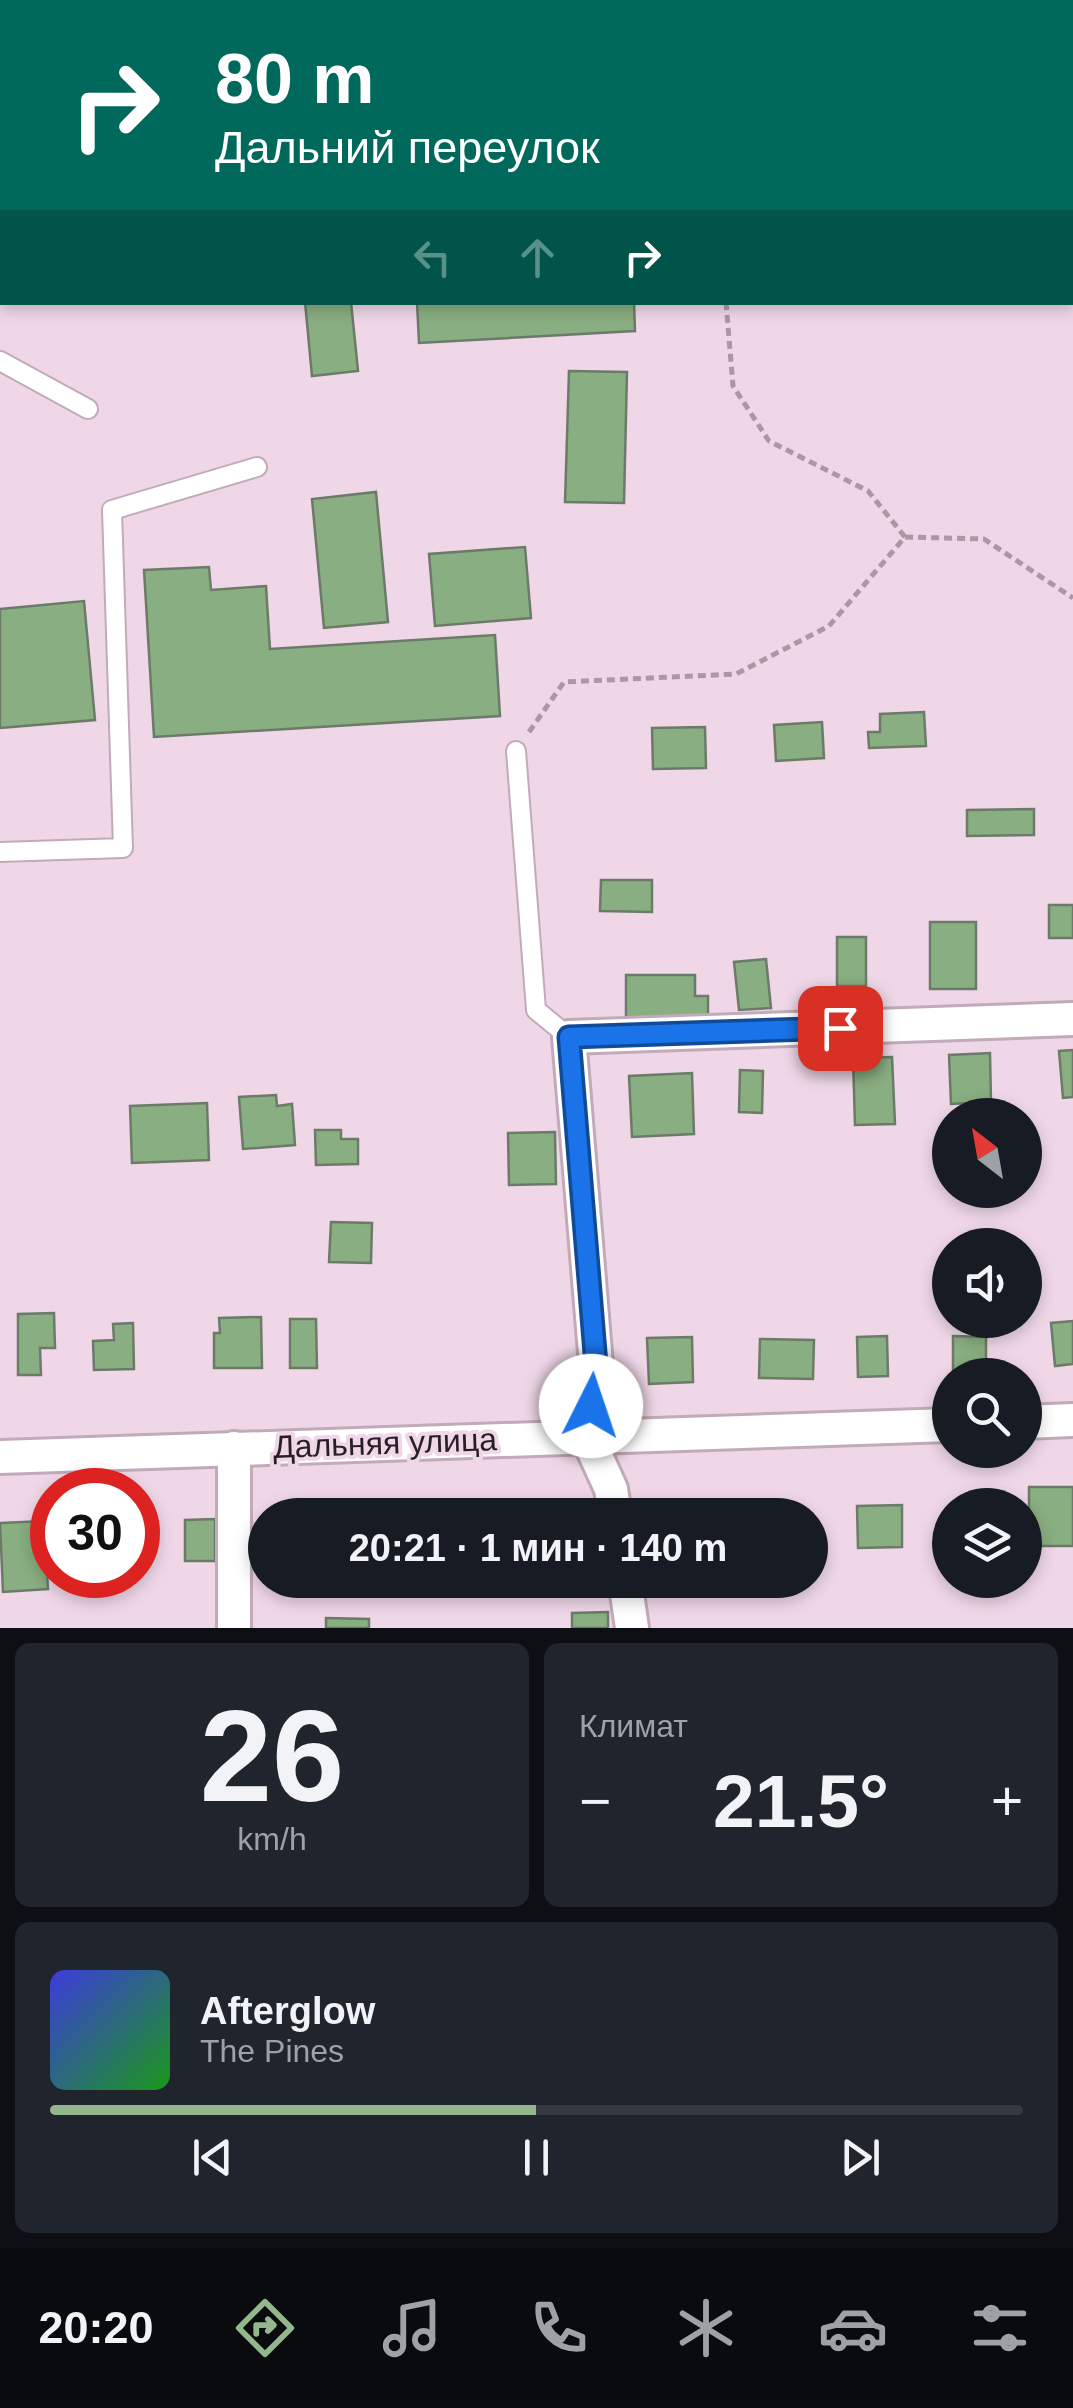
<!DOCTYPE html>
<html lang="ru">
<head>
<meta charset="utf-8">
<style>
	body { margin:0; font-family:Arial,sans-serif; background:#20242c; color:#f1f3f6; height:100vh; display:flex; flex-direction:column; font-size:38px; white-space:nowrap }
	* { box-sizing:border-box; margin:0 }
	p { font-size:32px; color:#9ea1a6 }
	.icon { flex:none; width:55px; height:55px; fill:none; stroke:currentColor; stroke-width:2; stroke-linecap:round; stroke-linejoin:round }
	.map { position:relative; height:1628px; overflow:hidden }
	.side { display:flex; flex-direction:column; gap:15px; padding:15px; background:#0d0f14; flex:1 }
	.side>* { flex:none }
	.hud { position:absolute; left:0px; top:0px; width:1075px; height:305px; box-shadow:0 5px 15px #0003; background:#00695c; color:#fff; overflow:hidden }
	.needle { width:65px; rotate:329deg }
	.tools { position:absolute; left:932px; top:1098px; display:grid; gap:20px }
	.tools a { display:grid; place-items:center; width:110px; height:110px; border-radius:50%; background:#171b24; box-shadow:0 5px 15px #0003; font-size:50px }
	.speed { position:absolute; left:30px; top:1468px; display:flex; gap:20px; font-size:50px; font-weight:700; text-align:center }
	.speed>* { display:grid; place-content:center; width:130px; height:130px; border-radius:50%; background:#171b24; box-shadow:0 5px 15px #0003; line-height:1 }
	.speed .limit { border:15px solid #d22; background:#fff; color:#111 }
	.pin { position:absolute; display:grid; place-items:center; width:85px; height:85px; color:#fff; margin:-42px; border-radius:20px; box-shadow:0 5px 15px #0006 }
	.me { position:absolute; width:110px; margin:-55px; rotate:4deg; stroke-linejoin:round; filter:drop-shadow(0 0 8px #0008) }
	.turn { display:flex; align-items:center; gap:35px; height:210px; padding:0 50px; font-size:45px }
	.turn .icon { width:130px; height:130px; stroke-width:2.5 }
	.turn b { display:block; font-size:70px; line-height:85px }
	.lanes { display:flex; align-items:center; height:95px; padding:0 50px; background:#0003; justify-content:center; gap:50px; direction:ltr }
	.lanes .off { opacity:.35 }
	.big { font-size:75px; font-weight:700; line-height:1.1 }
	.side .card { flex:1; display:flex; flex-direction:column; justify-content:center; gap:15px; min-width:0; padding:0 35px; border-radius:15px; background:#20242c }
	.side .dial { align-items:center; gap:0 }
	.dial b { font-size:130px; line-height:1 }
	.song { display:flex; align-items:center; gap:30px }
	.cover { width:120px; height:120px; border-radius:15px; background:linear-gradient(135deg,hsl(240 70% 55%),hsl(120 70% 35%)) }
	.played { height:10px; border-radius:5px; background:linear-gradient(90deg,#93b68c 50%,#363941 50%) }
	.keys { display:flex; justify-content:space-around; direction:ltr }
	.heat { display:flex; justify-content:space-between; align-items:center; font-size:55px; direction:ltr }
	.side .tiles { flex:1; display:grid; gap:15px; grid-template-columns:1fr 1fr }
	.card:last-child { grid-column:span 2 }
	.trip { position:absolute; left:248px; top:1498px; width:580px; height:100px; border-radius:50px; background:#171b24; box-shadow:0 5px 15px #0003; font-weight:700; line-height:100px; text-align:center }
	.tabs { display:flex; height:160px; justify-content:space-around; align-items:center; background:#090b0e; color:#9ea1a6 }
	.tabs .icon { width:70px; height:70px }
	.tabs .on { color:#93b68c }
	.tabs b { font-size:45px; color:#f1f3f6 }
	.map>svg:first-child { display:block }
	.building { fill:#89ae81; stroke:#6c7b69; stroke-width:2.5 }
	.lines { fill:none; stroke-linecap:round; stroke-linejoin:round }
	.service-casing { stroke:#c1aab9; stroke-width:22 }
	.minor-casing { stroke:#c1aab9; stroke-width:38 }
	.path { stroke:#ab98a4; stroke-width:5; stroke-dasharray:8 5; stroke-linecap:butt }
	.service { stroke:#fff; stroke-width:18 }
	.minor { stroke:#fff; stroke-width:32 }
	.route-casing { stroke:#114b97; stroke-width:25 }
	.route { stroke:#1a73e8; stroke-width:18 }
	.labels { text-anchor:middle; dominant-baseline:central; stroke-width:8; stroke-linejoin:round; paint-order:stroke }
	.street-label { font-size:32px; fill:#281f25; stroke:#efd7e7 }
</style>
</head>
<body>
<div class="map">
<svg width="1073" height="1628" viewBox="0 0 1073 1628">
	<rect width="100%" height="100%" fill="#efd7e7"/>
	<g class="building">
		<polygon points="305,302 351,302 358,371 312,376"/>
		<polygon points="417,302 634,302 635,331 419,343"/>
		<polygon points="569,371 627,372 624,503 565,502"/>
		<polygon points="376,492 388,622 324,628 312,499"/>
		<polygon points="525,547 531,618 435,626 429,554"/>
		<polygon points="209,567 211,590 266,586 270,649 495,635 500,716 154,737 144,570"/>
		<polygon points="84,601 95,720 0,728 0,609"/>
		<polygon points="924,712 926,746 869,748 868,732 880,732 880,714"/>
		<polygon points="822,722 824,758 776,761 774,725"/>
		<polygon points="705,727 706,768 653,769 652,728"/>
		<polygon points="1034,809 1034,835 967,836 967,810"/>
		<polygon points="601,880 652,880 652,912 600,911"/>
		<rect x="1049" y="905" width="24" height="33"/>
		<rect x="930" y="922" width="46" height="67"/>
		<rect x="837" y="937" width="29" height="49"/>
		<polygon points="766,959 771,1008 739,1010 734,962"/>
		<polygon points="626,975 695,975 695,996 708,996 708,1022 626,1023"/>
		<polygon points="1073,1050 1073,1097 1063,1098 1059,1051"/>
		<polygon points="990,1053 991,1102 951,1104 949,1055"/>
		<polygon points="892,1057 895,1124 855,1125 853,1058"/>
		<polygon points="740,1070 763,1071 762,1113 739,1112"/>
		<polygon points="692,1073 694,1134 632,1137 629,1076"/>
		<polygon points="276,1095 277,1106 292,1104 295,1145 243,1149 239,1097"/>
		<polygon points="207,1103 209,1160 132,1163 130,1106"/>
		<polygon points="315,1130 341,1130 341,1139 358,1139 358,1164 316,1165"/>
		<polygon points="555,1132 556,1184 509,1185 508,1133"/>
		<polygon points="331,1222 372,1223 371,1263 329,1262"/>
		<polygon points="54,1313 55,1348 40,1348 41,1375 18,1375 18,1314"/>
		<polygon points="261,1317 262,1368 214,1368 214,1333 220,1333 219,1318"/>
		<polygon points="290,1319 316,1319 317,1368 290,1368"/>
		<polygon points="1073,1321 1073,1364 1055,1366 1051,1323"/>
		<polygon points="133,1323 134,1369 94,1370 93,1341 114,1340 113,1324"/>
		<polygon points="887,1336 888,1376 858,1377 857,1337"/>
		<polygon points="953,1336 986,1337 986,1372 953,1372"/>
		<polygon points="692,1337 693,1382 649,1384 647,1338"/>
		<polygon points="760,1339 814,1340 813,1379 759,1378"/>
		<rect x="1029" y="1487" width="44" height="59"/>
		<polygon points="902,1505 902,1547 858,1548 857,1506"/>
		<polygon points="215,1519 215,1561 185,1561 185,1520"/>
		<polygon points="44,1521 48,1589 3,1592 0,1523"/>
		<polygon points="608,1612 608,1628 572,1628 572,1613"/>
		<polygon points="326,1618 369,1619 369,1628 326,1628"/>
	</g>
	<g class="lines">
		<defs>
			<g id="service">
				<polyline points="581,2 582,0"/>
				<polyline points="0,18 2,18"/>
				<polyline points="0,361 88,409"/>
				<polyline points="516,751 536,1010 569,1037"/>
				<polyline points="0,852 123,848 112,510 257,467"/>
			</g>
			<g id="minor">
				<polyline points="1025,1422 1073,1420"/>
				<polyline points="234,1448 234,1628"/>
				<polyline points="0,1457 950,1425"/>
				<polyline points="615,1515 611,1489 586,1434 597,1377 569,1037 1073,1019"/>
				<polyline points="625,1580 632,1628"/>
			</g>
		</defs>
		<use href="#service" class="service-casing"/>
		<use href="#minor" class="minor-casing"/>
		<g class="path">
			<polyline points="1072,267 1073,267"/>
			<polyline points="726,302 733,386 769,441 868,491 905,537"/>
			<polyline points="529,732 564,682 736,674 829,626 905,537 984,539 1073,598"/>
		</g>
		<use href="#service" class="service"/>
		<use href="#minor" class="minor"/>
	</g>
	<g class="lines">
		<defs>
			<polyline id="route" points="591,1406 597,1377 569,1037 840,1028"/>
		</defs>
		<use href="#route" class="route-casing"/>
		<use href="#route" class="route"/>
	</g>
	<g class="labels">
		<g class="street-label">
			<text transform="translate(385 1443) rotate(-2)">Дальняя улица</text>
		</g>
	</g>
</svg>
<div class="tools">
<a><svg class="needle" viewBox="-14 -14 28 28"><path d="M0-13l5 13h-10z" fill="#e53935"/><path d="M0 13l5-13h-10z" fill="#9ea1a6"/></svg></a>
<a><svg class="icon" aria-label="sound" viewBox="0 0 24 24"><path d="M4 9h4l5-4v14l-5-4H4zM17 9q2 3 0 6"/></svg></a>
<a><svg class="icon" aria-label="search" viewBox="0 0 24 24"><circle cx="10" cy="10" r="6"/><path d="M15 15l6 6"/></svg></a>
<a><svg class="icon" aria-label="layers" viewBox="0 0 24 24"><path d="M12 4l9 5-9 5-9-5zM3 14l9 5 9-5"/></svg></a>
</div>
<div class="speed"><div class="limit">30</div></div>
<div class="pin" style="left:840px;top:1028px;background:#d93025"><svg class="icon" aria-label="arrive" viewBox="0 0 24 24"><path d="M6 21V4h12l-3 4 3 4H6"/></svg></div>
<svg class="me" style="left:591px;top:1406px" viewBox="-20 -20 40 40"><circle r="19" fill="#fff"/><path d="M0-13L10 11 0 6-10 11z" fill="#1a73e8"/></svg>
<div class="trip">20:21 · 1 мин · 140 m</div>
<div class="hud">
<div class="turn"><svg class="icon" aria-label="right" viewBox="0 0 24 24"><path d="M7 20v-9h11M14 6l5 5-5 5"/></svg><div><b>80 m</b>Дальний переулок</div></div>
<div class="lanes"><svg class="icon off" aria-label="left" viewBox="0 0 24 24"><path d="M17 20v-9H6M10 6l-5 5 5 5"/></svg><svg class="icon off" aria-label="ahead" viewBox="0 0 24 24"><path d="M12 20V5M6 11l6-6 6 6"/></svg><svg class="icon" aria-label="right" viewBox="0 0 24 24"><path d="M7 20v-9h11M14 6l5 5-5 5"/></svg></div>
</div>
</div>
<section class="side">
<div class="tiles">
<div class="card dial"><b>26</b><p>km/h</p></div>
<div class="card"><p>Климат</p>
<div class="heat"><a>−</a><b class="big">21.5°</b><a>+</a></div>
</div>
<div class="card">
<div class="song"><i class="cover"></i><div><b>Afterglow</b><p>The Pines</p></div></div>
<div class="played"></div>
<div class="keys"><svg class="icon" aria-label="previous" viewBox="0 0 24 24"><path d="M18 5L8 12l10 7zM5 5v14"/></svg><svg class="icon" aria-label="pause" viewBox="0 0 24 24"><path d="M8 5v14M16 5v14"/></svg><svg class="icon" aria-label="next" viewBox="0 0 24 24"><path d="M6 5l10 7-10 7zM19 5v14"/></svg></div>
</div>
</div>
</section>
<nav class="tabs">
<b>20:20</b>
<svg class="icon on" aria-label="directions" viewBox="0 0 24 24"><path d="M12 3l9 9-9 9-9-9zM9 14v-3h6M13 9l2 2-2 2"/></svg>
<svg class="icon" aria-label="music" viewBox="0 0 24 24"><path d="M9 18V5l10-2v13"/><circle cx="6" cy="18" r="3"/><circle cx="16" cy="16" r="3"/></svg>
<svg class="icon" aria-label="phone" viewBox="0 0 24 24"><path d="M5 4h4l2 5-3 2q2 4 5 5l2-3 5 2v4C11 20 4 13 5 4z"/></svg>
<svg class="icon" aria-label="climate" viewBox="0 0 24 24"><path d="M12 3v18M4 7l16 10M4 17L20 7"/></svg>
<svg class="icon" aria-label="car" viewBox="0 0 24 24"><path d="M5 17H2v-5l4-1 3-4h7l3 4 3 1v5h-3M9 17h6M6 11h13"/><circle cx="7" cy="17" r="2"/><circle cx="17" cy="17" r="2"/></svg>
<svg class="icon" aria-label="filters" viewBox="0 0 24 24"><path d="M4 7h16M4 17h16"/><circle cx="9" cy="7" r="2"/><circle cx="15" cy="17" r="2"/></svg>
</nav>
</body>
</html>
